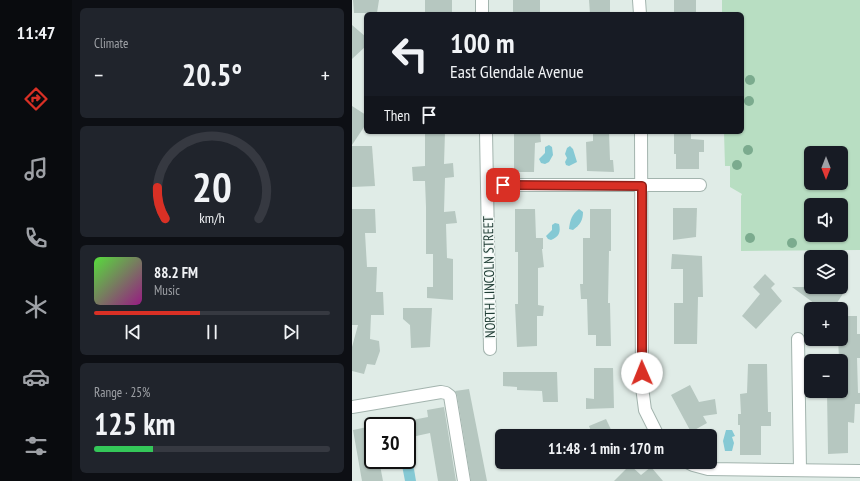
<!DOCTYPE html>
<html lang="en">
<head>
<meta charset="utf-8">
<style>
	body { margin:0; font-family:"PT Sans Narrow",sans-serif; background:#20242c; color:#f1f3f6; height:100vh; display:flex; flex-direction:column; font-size:15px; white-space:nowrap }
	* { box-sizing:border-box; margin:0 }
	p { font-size:13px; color:#9ea1a6 }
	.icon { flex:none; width:22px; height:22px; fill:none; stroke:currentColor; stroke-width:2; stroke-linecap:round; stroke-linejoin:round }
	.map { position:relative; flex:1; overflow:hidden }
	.side { display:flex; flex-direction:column; gap:8px; padding:8px; background:#0d0f14; width:280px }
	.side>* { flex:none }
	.hud { position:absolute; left:12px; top:12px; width:380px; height:122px; border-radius:6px; box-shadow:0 1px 3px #0004; background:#171b24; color:#f1f3f6; overflow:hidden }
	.needle { width:26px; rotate:180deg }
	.buttons { position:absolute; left:452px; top:146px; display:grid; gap:8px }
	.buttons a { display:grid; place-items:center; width:44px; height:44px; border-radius:6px; background:#171b24; box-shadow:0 1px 3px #0004; font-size:20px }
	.speed { position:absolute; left:12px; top:417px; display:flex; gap:8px; font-size:20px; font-weight:700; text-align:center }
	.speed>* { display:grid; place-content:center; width:52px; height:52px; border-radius:50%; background:#171b24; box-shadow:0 1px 3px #0004; line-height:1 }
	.speed .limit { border:2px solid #111; border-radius:6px; background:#fff; color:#111 }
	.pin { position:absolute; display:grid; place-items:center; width:34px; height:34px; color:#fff; margin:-17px; border-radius:8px; box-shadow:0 2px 6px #0006 }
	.me { position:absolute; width:44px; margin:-22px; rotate:359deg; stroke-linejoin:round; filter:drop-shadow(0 0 3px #0008) }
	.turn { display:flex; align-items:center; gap:14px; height:84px; padding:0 20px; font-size:18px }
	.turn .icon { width:52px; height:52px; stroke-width:2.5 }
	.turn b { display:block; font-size:28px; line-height:34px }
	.then { display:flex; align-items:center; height:38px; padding:0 20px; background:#0003; gap:8px; font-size:15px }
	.big { font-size:30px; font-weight:800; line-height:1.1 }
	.side .card { flex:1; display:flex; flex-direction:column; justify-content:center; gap:6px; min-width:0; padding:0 14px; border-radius:6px; background:#20242c }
	.side .dial { align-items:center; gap:0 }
	.dial svg { height:104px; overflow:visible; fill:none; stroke:#363941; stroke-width:7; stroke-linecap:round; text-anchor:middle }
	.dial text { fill:#f1f3f6; stroke:none }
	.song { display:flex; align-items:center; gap:12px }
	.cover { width:48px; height:48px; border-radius:6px; background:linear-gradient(135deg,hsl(110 70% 55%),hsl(310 70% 35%)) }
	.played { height:4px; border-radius:2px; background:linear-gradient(90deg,#d93025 45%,#363941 45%) }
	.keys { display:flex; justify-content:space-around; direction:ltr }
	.heat { display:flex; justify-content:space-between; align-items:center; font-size:22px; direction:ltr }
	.charge { height:6px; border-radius:3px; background:linear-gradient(90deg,#34c759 25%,#363941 0) }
	.trip { position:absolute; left:143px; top:429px; width:222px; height:40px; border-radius:6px; background:#171b24; box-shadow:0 1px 3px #0004; font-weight:800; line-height:40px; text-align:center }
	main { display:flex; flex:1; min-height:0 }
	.tab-bar { display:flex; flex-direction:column; width:72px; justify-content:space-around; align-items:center; background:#090b0e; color:#9ea1a6 }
	.tab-bar .icon { width:28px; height:28px }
	.tab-bar .active { color:#d93025 }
	.tab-bar b { font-size:18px; color:#f1f3f6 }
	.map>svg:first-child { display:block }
	.green { fill:#b8dec2; fill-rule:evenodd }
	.water { fill:#85c9d4 }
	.building { fill:#b6c7c0 }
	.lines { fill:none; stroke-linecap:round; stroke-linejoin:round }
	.minor-casing { stroke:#a3b4ae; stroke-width:14 }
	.minor { stroke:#fff; stroke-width:12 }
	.tree { fill:#7bab8e }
	.route-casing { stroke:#8d1f18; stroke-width:10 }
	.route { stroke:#d93025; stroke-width:7 }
	.labels { text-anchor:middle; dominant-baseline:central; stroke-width:3; stroke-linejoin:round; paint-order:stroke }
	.street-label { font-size:14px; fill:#203d35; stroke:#f1f8f5 }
</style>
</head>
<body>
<main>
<nav class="tab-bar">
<b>11:47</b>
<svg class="icon active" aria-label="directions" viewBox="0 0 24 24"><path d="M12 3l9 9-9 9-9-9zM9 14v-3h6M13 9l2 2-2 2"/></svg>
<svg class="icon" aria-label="music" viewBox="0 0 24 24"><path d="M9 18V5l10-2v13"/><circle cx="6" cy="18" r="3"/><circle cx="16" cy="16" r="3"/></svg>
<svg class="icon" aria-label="phone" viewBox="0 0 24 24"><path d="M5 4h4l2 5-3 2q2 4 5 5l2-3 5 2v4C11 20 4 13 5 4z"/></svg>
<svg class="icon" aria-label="climate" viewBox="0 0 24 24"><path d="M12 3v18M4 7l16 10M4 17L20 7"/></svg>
<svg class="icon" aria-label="car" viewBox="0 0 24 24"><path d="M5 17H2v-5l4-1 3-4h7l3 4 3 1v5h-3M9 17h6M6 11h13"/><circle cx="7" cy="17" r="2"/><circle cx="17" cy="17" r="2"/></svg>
<svg class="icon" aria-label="filters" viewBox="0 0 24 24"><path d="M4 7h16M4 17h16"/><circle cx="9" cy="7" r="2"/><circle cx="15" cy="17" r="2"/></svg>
</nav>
<section class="side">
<div class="card"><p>Climate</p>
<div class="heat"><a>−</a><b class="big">20.5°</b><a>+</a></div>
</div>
<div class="card dial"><svg viewBox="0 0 100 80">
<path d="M14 69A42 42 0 1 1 86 69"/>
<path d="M14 69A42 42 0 0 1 8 45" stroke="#d93025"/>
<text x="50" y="56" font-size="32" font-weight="700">20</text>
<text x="50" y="72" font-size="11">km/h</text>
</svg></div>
<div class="card">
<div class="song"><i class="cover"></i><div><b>88.2 FM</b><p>Music</p></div></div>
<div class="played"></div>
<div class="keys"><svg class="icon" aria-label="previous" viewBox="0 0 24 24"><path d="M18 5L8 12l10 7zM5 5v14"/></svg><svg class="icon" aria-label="pause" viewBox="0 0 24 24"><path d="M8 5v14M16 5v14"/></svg><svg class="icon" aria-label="next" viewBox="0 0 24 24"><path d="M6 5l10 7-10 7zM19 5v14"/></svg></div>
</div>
<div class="card"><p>Range · 25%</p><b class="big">125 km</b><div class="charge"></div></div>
</section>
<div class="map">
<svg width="508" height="481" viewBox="0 0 508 481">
	<rect width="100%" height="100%" fill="#e0ece7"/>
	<path class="green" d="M370 0H508V250L389 251V196L390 194 378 187V166H373L372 132H390V14H370ZM459 153H489V183H459ZM459 205H489V235H459Z"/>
	<g class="water">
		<polygon points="197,145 200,147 201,155 197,162 193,164 189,163 187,159 193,153 193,147"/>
		<polygon points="218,146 221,149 225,162 217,166 214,165 213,162 215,158 213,154 215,148"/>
		<path d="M227 209 231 212C231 220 228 225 221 230L217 229C218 220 220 214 227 209Z"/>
		<path d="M203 223 207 224C209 232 207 237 199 240L196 239 194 236 200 230V225Z"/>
		<polygon points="374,430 380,430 383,436 380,437 382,443 380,451 373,451 371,441"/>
		<polygon points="60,457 64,481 53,481 49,460 55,460 55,458"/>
	</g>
	<g class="building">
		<polygon points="1,0 27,0 25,13 2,13"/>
		<rect x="73" y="0" width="27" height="14"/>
		<rect x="161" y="0" width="27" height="14"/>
		<polygon points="237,0 258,0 258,14 238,14"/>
		<rect x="322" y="0" width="22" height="14"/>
		<polygon points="0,25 14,37 14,46 0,59"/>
		<polygon points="0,106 14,115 14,124 0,145"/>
		<polygon points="73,132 93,132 92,164 101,163 102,177 93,178 92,212 103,211 105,223 94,224 95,258 101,259 101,300 75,298 75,287 81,287 81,254 74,254 74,207 73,181 61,181 60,167 73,166"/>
		<polygon points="162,132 188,132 189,142 183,143 182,172 162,172"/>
		<polygon points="241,132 257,132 258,160 261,160 262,172 235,171 234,142 241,141"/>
		<polygon points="322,132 339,132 339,139 352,140 352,152 347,152 347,169 324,169 324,154 322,154"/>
		<polygon points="0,146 20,146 23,186 0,187"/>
		<polygon points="321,208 345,208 344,237 321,240"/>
		<polygon points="0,209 23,209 24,233 13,233 15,267 25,267 24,292 31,292 32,315 19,315 18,339 27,341 28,351 23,365 15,364 12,374 0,371 0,347 6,325 0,325"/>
		<polygon points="163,209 183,209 184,238 191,238 191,249 190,249 192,267 186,268 186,305 192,306 191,316 185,316 185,346 165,347 163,304 166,304 166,252 163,252"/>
		<polygon points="238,209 259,209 259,251 257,251 256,303 258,303 259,346 244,346 244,335 236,335 235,299 229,299 228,284 231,284 231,238 238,238"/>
		<polygon points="320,254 350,256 351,297 346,297 345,344 322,344 322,303 331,303 331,269 319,269"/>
		<polygon points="413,274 423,284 419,288 430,301 404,329 390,316 408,294 401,287"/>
		<polygon points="440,287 484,287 492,292 481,309 470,309"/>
		<polygon points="51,308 80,308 78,347 59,348 58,325 51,319"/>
		<polygon points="489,316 505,316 505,334 508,334 508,358 505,358 506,393 508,393 508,404 503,404 502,423 496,422 496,453 476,454 475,392 489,391 489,358 487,358 486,339 489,339"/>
		<polygon points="396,364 415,364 416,412 419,412 419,426 409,426 409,455 388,455 388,425 386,425 386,414 389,414 388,394 395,393"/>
		<polygon points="242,368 261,368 262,408 234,409 234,398 242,399"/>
		<polygon points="151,372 205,372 206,402 191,402 190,391 165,390 165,387 151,386"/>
		<polygon points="338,385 347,402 363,399 365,414 351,416 355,423 339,432 319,395"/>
		<polygon points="117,389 135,481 119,481 105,395 103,391"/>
		<polygon points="92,407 104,481 86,481 78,433 55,438 55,421 76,417 75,410"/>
		<polygon points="254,419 262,436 241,436 237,426"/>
		<polygon points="20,426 21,426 21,460 27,460 31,481 10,481 1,430"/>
		<polygon points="278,465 289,475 299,467 311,481 262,481"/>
	</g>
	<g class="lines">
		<defs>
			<g id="minor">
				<polyline points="130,0 130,14"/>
				<polyline points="287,0 288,14"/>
				<polyline points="134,132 138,349"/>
				<polyline points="289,132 290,387 293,410 306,436"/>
				<polyline points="135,185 348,185"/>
				<polyline points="446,339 448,470"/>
				<polyline points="0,407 89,392 94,393 98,396 112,481"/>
				<polyline points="335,462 341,465 356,469 508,471"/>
			</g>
		</defs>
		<use href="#minor" class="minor-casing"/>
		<use href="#minor" class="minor"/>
	</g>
	<g class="tree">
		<circle cx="398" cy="80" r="5"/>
		<circle cx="397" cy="101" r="5"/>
		<circle cx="396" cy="150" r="5"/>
		<circle cx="385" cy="165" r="5"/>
		<circle cx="398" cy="238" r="5"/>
		<circle cx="440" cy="243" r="5"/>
	</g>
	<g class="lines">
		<defs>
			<polyline id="route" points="151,185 290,186 290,373"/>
		</defs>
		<use href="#route" class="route-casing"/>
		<use href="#route" class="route"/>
	</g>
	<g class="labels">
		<g class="street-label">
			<text transform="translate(137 277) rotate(-91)">NORTH LINCOLN STREET</text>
		</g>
	</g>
</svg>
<div class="buttons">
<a><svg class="needle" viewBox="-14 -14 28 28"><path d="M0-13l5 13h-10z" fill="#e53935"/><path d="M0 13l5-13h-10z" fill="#9ea1a6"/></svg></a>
<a><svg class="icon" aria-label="sound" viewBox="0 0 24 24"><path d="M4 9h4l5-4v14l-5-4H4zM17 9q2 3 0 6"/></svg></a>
<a><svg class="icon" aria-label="layers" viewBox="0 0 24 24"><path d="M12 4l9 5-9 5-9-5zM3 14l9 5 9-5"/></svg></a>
<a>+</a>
<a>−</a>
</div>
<div class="speed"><div class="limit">30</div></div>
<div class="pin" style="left:151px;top:185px;background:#d93025"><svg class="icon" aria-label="arrive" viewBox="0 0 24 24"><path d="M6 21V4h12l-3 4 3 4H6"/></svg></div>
<svg class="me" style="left:290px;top:373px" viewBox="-20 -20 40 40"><circle r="19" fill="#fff"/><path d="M0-13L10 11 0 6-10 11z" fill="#d93025"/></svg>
<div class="trip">11:48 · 1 min · 170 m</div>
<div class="hud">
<div class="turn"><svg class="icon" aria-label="left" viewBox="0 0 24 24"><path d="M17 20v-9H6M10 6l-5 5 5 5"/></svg><div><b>100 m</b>East Glendale Avenue</div></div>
<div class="then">Then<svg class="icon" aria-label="arrive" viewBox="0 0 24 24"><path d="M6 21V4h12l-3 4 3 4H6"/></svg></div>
</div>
</div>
</main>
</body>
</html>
